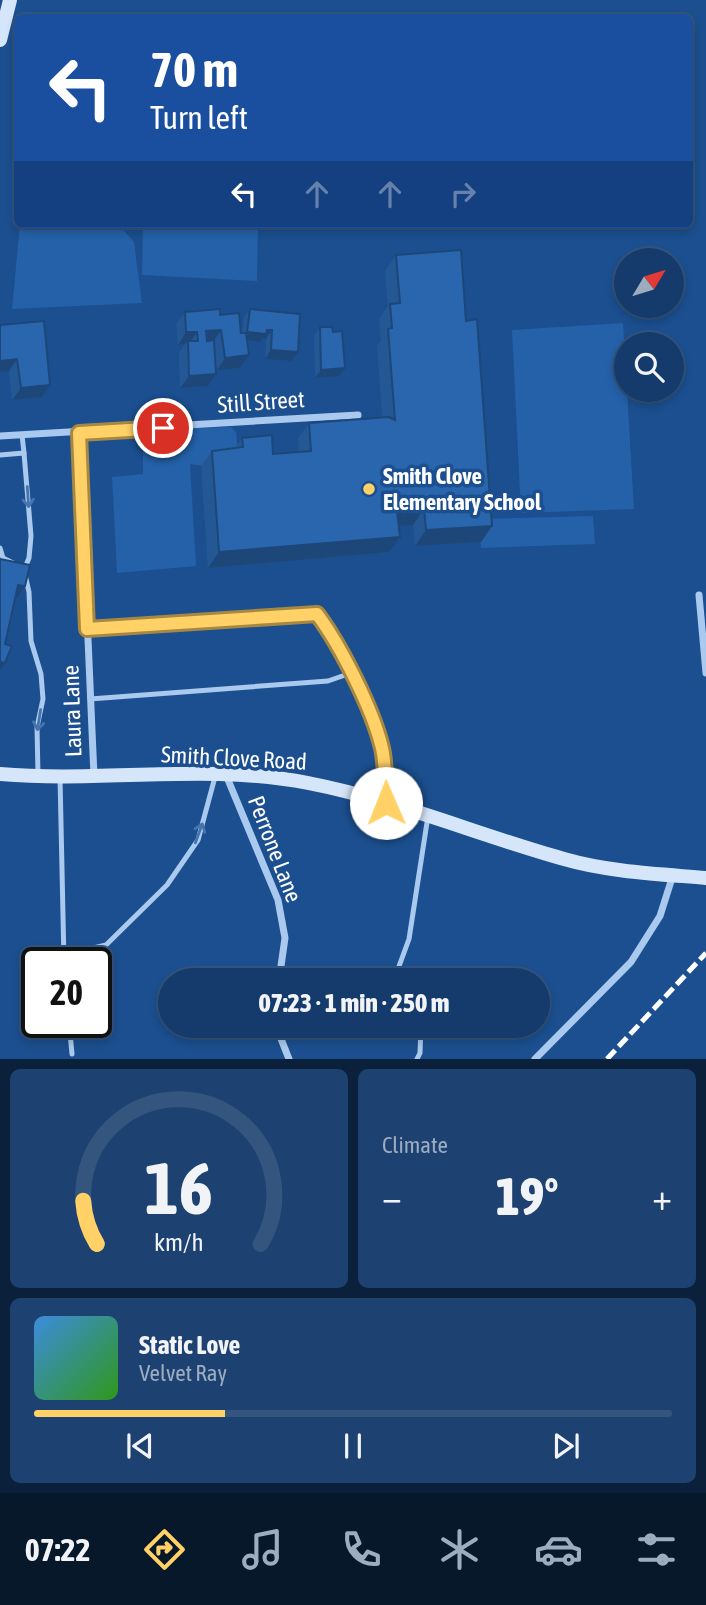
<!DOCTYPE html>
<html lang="en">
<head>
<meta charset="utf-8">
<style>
	body { margin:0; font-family:"Asap Condensed",sans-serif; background:#1d4271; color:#f1f3f6; height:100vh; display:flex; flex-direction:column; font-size:26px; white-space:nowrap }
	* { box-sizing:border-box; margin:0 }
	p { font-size:23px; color:#9dadc1 }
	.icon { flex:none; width:38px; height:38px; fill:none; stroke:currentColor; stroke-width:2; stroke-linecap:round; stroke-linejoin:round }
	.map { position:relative; height:1059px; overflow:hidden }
	.side { display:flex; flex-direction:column; gap:10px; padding:10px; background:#0b203b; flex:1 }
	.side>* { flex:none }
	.hud { position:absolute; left:14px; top:14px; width:679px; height:214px; border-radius:10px; box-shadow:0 4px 10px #0003,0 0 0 2px #33557e; background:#1a4fa0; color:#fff; overflow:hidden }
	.needle { width:46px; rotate:52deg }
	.tools { position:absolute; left:614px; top:248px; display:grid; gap:14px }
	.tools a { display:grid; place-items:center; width:70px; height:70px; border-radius:50%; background:#143b6b; box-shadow:0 4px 10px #0003,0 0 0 2px #33557e; font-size:35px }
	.speed { position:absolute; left:21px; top:947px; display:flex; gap:14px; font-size:35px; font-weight:700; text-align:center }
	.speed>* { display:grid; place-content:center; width:91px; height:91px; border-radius:50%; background:#143b6b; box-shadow:0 4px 10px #0003,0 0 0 2px #33557e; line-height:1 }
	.speed .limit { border:4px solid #111; border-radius:10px; background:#fff; color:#111 }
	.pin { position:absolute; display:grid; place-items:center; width:60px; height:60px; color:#fff; margin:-30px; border:4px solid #fff; border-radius:50%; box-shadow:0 2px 7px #0007 }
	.me { position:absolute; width:77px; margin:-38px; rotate:359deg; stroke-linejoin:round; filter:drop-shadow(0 0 5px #0008) }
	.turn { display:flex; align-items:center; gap:24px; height:147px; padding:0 21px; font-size:32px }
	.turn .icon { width:91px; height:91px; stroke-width:2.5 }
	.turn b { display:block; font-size:49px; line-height:60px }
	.lanes { display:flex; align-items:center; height:66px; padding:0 21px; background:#0003; justify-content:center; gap:35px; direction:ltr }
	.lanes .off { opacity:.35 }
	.big { font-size:52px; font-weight:800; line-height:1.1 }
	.side .card { flex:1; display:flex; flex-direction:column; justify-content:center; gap:10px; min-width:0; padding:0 24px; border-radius:10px; background:#1d4271 }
	.side .dial { align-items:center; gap:0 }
	.dial svg { height:182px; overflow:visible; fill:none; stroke:#33557e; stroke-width:7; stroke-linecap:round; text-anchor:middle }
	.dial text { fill:#f1f3f6; stroke:none }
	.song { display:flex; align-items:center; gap:21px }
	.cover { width:84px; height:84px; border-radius:10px; background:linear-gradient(135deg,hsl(210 70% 55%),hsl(110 70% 35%)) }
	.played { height:7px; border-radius:4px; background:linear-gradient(90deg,#ffd166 30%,#33557e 30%) }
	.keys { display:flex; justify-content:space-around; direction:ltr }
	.heat { display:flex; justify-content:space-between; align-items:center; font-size:38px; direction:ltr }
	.side .tiles { flex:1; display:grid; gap:10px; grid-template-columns:1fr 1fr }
	.card:last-child { grid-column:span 2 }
	.trip { position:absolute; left:158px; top:968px; width:392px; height:70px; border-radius:35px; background:#143b6b; box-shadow:0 4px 10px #0003,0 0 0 2px #33557e; font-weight:800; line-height:70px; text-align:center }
	.tabs { display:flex; height:112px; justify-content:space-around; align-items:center; background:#08182b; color:#9dadc1 }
	.tabs .icon { width:49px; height:49px }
	.tabs .current { color:#ffd166 }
	.tabs b { font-size:32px; color:#f1f3f6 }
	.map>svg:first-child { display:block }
	.green { fill:#2461a8 }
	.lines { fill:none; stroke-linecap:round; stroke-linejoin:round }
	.lane { stroke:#a9c9ee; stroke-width:5 }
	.street { stroke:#a9c9ee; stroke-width:7 }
	.secondary { stroke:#d6e6fa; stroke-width:14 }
	.rail { stroke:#fff; stroke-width:5; stroke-dasharray:12 5; stroke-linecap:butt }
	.wall { fill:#245895 }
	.shaded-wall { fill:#1d4779 }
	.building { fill:#2a66ad; stroke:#1d4779; stroke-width:2 }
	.oneway { stroke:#4674ac }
	.route-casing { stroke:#a68842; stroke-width:18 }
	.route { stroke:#ffd166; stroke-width:12 }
	.poi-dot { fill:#ffd166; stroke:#1b4f8f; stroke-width:2.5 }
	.labels { text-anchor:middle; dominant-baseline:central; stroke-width:7; stroke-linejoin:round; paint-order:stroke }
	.street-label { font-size:23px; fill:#fff; stroke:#1b4f8f }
	.poi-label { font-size:23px; font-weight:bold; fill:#fff; stroke:#1b4f8f; text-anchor:start }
</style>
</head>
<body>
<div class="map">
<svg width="706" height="1059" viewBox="0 0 706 1059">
	<rect width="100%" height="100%" fill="#1b4f8f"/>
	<g class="green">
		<polygon points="20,224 118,224 134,242 142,303 12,309"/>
		<polygon points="143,224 258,224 257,281 142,275"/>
		<polygon points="623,323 634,509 521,513 512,330"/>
		<polygon points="231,427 236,432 238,453 203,466 190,464 196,566 117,573 112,477 143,474 143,445 189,445 190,428"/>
		<polygon points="593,516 595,544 481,548 479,519"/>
	</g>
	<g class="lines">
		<g class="lane">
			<polyline points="22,435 24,453"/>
			<polyline points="0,455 24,453 31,536 29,558 24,570 29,592 31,641 41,674 43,699 37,727 38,775"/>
			<polyline points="0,548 3,558 13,563"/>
			<path d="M87 629 317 614C344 651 369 701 381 745 386 763 385 782 385 799"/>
			<polyline points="90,699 328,681 351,673"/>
			<polyline points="60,777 64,962"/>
			<polyline points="64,955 106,945 167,885 198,840 215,777"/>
			<polyline points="394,980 409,939 428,816"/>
			<polyline points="69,1022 72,1054"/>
			<polyline points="280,1037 367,1032 374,1026"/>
			<polyline points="417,1059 420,1053 421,1026"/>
		</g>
		<g class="street">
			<polyline points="79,433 94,776"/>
			<polyline points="0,436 358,415"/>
			<polyline points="699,595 706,673"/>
			<polyline points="226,775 278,900 285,938 279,980"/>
			<polyline points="276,1026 289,1059"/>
			<polyline points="535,1059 631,962 660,916 673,875"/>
		</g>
		<g class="secondary">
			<polyline points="0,40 10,0"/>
			<path d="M0 774C102 783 207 763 308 783 396 800 478 835 564 859 609 872 659 874 706 878"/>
		</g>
		<polyline class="rail" points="607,1059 706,953"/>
	</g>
	<g class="wall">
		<polygon points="396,255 466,321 492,526 481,542 415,546 413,525 399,526 389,552 208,568 201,466 212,451 235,448 242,438 273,454 299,452 298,438 309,423 382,417 377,345 381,340 379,319 388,306 385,271"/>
		<polygon points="250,309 298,352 292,361 265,359 266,339 263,338 260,342 247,341 249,355 240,368 217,370 215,361 208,386 180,388 179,353 185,344 178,345 176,324 185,312 220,315 241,333 242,333 244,317"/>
		<polygon points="0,325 50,385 42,397 12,400 9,371"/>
		<polygon points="320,327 333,332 339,376 315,378 314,336"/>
	</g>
	<g class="shaded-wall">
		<polygon points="221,330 213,342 198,343 206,331"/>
		<polygon points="267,330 272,330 266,339 263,338 260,342 242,340 247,332"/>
		<polygon points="186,332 197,332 189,344 188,341 185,344 178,345"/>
		<polygon points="271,350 298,352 292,361 265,359"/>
		<polygon points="249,355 240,368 217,370 225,358"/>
		<polygon points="17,359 9,371 0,372 0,361"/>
		<polygon points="345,368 339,376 315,378 321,370"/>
		<polygon points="216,374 208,386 180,388 189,376"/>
		<polygon points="50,385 42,397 12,400 21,388"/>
		<polygon points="424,509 413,525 386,527 397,511"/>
		<polygon points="492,526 481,542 415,546 426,530"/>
		<polygon points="400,537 389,552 208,568 219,552"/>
		<polygon points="18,585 25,586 14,602"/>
		<polygon points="0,662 5,663 0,671"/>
	</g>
	<g class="building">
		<polygon points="461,250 466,321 477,319 492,526 426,530 424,509 397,511 400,537 219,552 212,451 243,447 242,438 272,435 273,454 311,451 309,423 389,417 395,420 388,329 392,328 390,304 400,303 396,255"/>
		<polygon points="220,309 220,315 239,313 241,333 246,333 249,355 225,358 221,330 206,331 207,341 214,340 216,374 189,376 188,341 198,341 197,332 186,332 185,312"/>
		<polygon points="250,309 300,314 298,352 271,350 272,330 267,330 266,334 247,332"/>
		<polygon points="44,321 50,385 21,388 17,359 0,361 0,325"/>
		<polygon points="320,327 332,327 333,332 342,331 345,368 321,370"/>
		<polygon points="0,559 30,565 25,586 18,585 5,644 12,646 5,663 0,662"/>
	</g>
	<defs><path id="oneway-shaft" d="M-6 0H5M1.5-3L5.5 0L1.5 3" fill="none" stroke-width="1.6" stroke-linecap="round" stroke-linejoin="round" transform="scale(1.75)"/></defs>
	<g class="oneway">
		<use href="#oneway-shaft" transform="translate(28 497) rotate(86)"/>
		<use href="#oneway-shaft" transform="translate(39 720) rotate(99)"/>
		<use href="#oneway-shaft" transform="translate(199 833) rotate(-70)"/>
	</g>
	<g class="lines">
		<defs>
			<path id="route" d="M163 428 79 433 87 629 317 614C341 646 373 710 382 748 386 766 385 785 386 803"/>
		</defs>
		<use href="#route" class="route-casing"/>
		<use href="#route" class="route"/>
	</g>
	<circle class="poi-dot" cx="369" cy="489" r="7"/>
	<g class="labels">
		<g class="street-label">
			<text transform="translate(261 402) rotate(-4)">Still Street</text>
			<text transform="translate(72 711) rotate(-92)">Laura Lane</text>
			<text transform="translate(234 758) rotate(3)">Smith Clove Road</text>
			<text transform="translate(275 849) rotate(69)">Perrone Lane</text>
		</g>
		<g class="poi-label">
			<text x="383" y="476">Smith Clove<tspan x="383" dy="26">Elementary School</tspan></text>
		</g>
	</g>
</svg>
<div class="tools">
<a><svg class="needle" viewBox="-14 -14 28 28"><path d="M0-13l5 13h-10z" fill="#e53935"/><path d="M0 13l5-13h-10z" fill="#9dadc1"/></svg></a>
<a><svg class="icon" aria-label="search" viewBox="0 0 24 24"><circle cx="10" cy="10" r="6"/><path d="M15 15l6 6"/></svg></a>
</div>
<div class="speed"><div class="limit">20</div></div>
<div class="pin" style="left:163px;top:428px;background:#d93025"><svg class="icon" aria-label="arrive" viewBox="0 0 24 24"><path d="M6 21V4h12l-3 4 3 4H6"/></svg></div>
<svg class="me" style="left:386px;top:803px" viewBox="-20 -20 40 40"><circle r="19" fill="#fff"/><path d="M0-13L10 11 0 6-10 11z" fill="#ffd166"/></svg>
<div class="trip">07:23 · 1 min · 250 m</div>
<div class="hud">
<div class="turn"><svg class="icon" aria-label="left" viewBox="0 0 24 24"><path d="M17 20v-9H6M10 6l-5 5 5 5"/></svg><div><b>70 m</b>Turn left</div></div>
<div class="lanes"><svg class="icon" aria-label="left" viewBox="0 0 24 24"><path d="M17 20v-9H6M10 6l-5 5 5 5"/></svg><svg class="icon off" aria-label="ahead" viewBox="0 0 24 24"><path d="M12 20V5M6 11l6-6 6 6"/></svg><svg class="icon off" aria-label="ahead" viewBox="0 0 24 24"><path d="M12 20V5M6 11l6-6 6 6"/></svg><svg class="icon off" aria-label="right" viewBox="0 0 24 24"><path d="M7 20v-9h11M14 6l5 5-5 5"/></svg></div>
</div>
</div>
<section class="side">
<div class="tiles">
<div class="card dial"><svg viewBox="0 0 100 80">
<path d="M14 69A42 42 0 1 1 86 69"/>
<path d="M14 69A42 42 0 0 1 8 50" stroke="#ffd166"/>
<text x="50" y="56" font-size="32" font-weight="700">16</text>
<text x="50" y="72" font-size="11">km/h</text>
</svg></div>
<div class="card"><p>Climate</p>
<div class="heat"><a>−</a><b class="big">19°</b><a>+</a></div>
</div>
<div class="card">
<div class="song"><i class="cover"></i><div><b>Static Love</b><p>Velvet Ray</p></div></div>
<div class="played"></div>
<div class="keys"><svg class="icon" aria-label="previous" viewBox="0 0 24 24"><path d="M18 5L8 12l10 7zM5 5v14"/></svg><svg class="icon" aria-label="pause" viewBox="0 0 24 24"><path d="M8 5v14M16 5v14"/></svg><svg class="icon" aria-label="next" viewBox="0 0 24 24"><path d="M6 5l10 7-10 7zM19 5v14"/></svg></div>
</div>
</div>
</section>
<nav class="tabs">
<b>07:22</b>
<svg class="icon current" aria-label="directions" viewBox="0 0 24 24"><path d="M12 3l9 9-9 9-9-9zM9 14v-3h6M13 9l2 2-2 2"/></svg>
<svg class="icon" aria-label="music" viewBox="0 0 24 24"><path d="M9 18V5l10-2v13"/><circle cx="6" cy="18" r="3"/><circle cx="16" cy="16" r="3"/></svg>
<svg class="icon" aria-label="phone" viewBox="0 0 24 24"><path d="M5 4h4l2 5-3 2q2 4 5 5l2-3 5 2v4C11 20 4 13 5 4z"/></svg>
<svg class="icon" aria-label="climate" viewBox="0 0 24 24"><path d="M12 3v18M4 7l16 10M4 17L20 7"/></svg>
<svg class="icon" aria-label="car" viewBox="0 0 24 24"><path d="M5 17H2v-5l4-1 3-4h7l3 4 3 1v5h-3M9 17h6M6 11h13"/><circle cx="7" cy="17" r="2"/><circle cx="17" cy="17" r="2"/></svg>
<svg class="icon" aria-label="filters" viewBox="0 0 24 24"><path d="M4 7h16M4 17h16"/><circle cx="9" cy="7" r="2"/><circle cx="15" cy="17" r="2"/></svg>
</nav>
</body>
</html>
